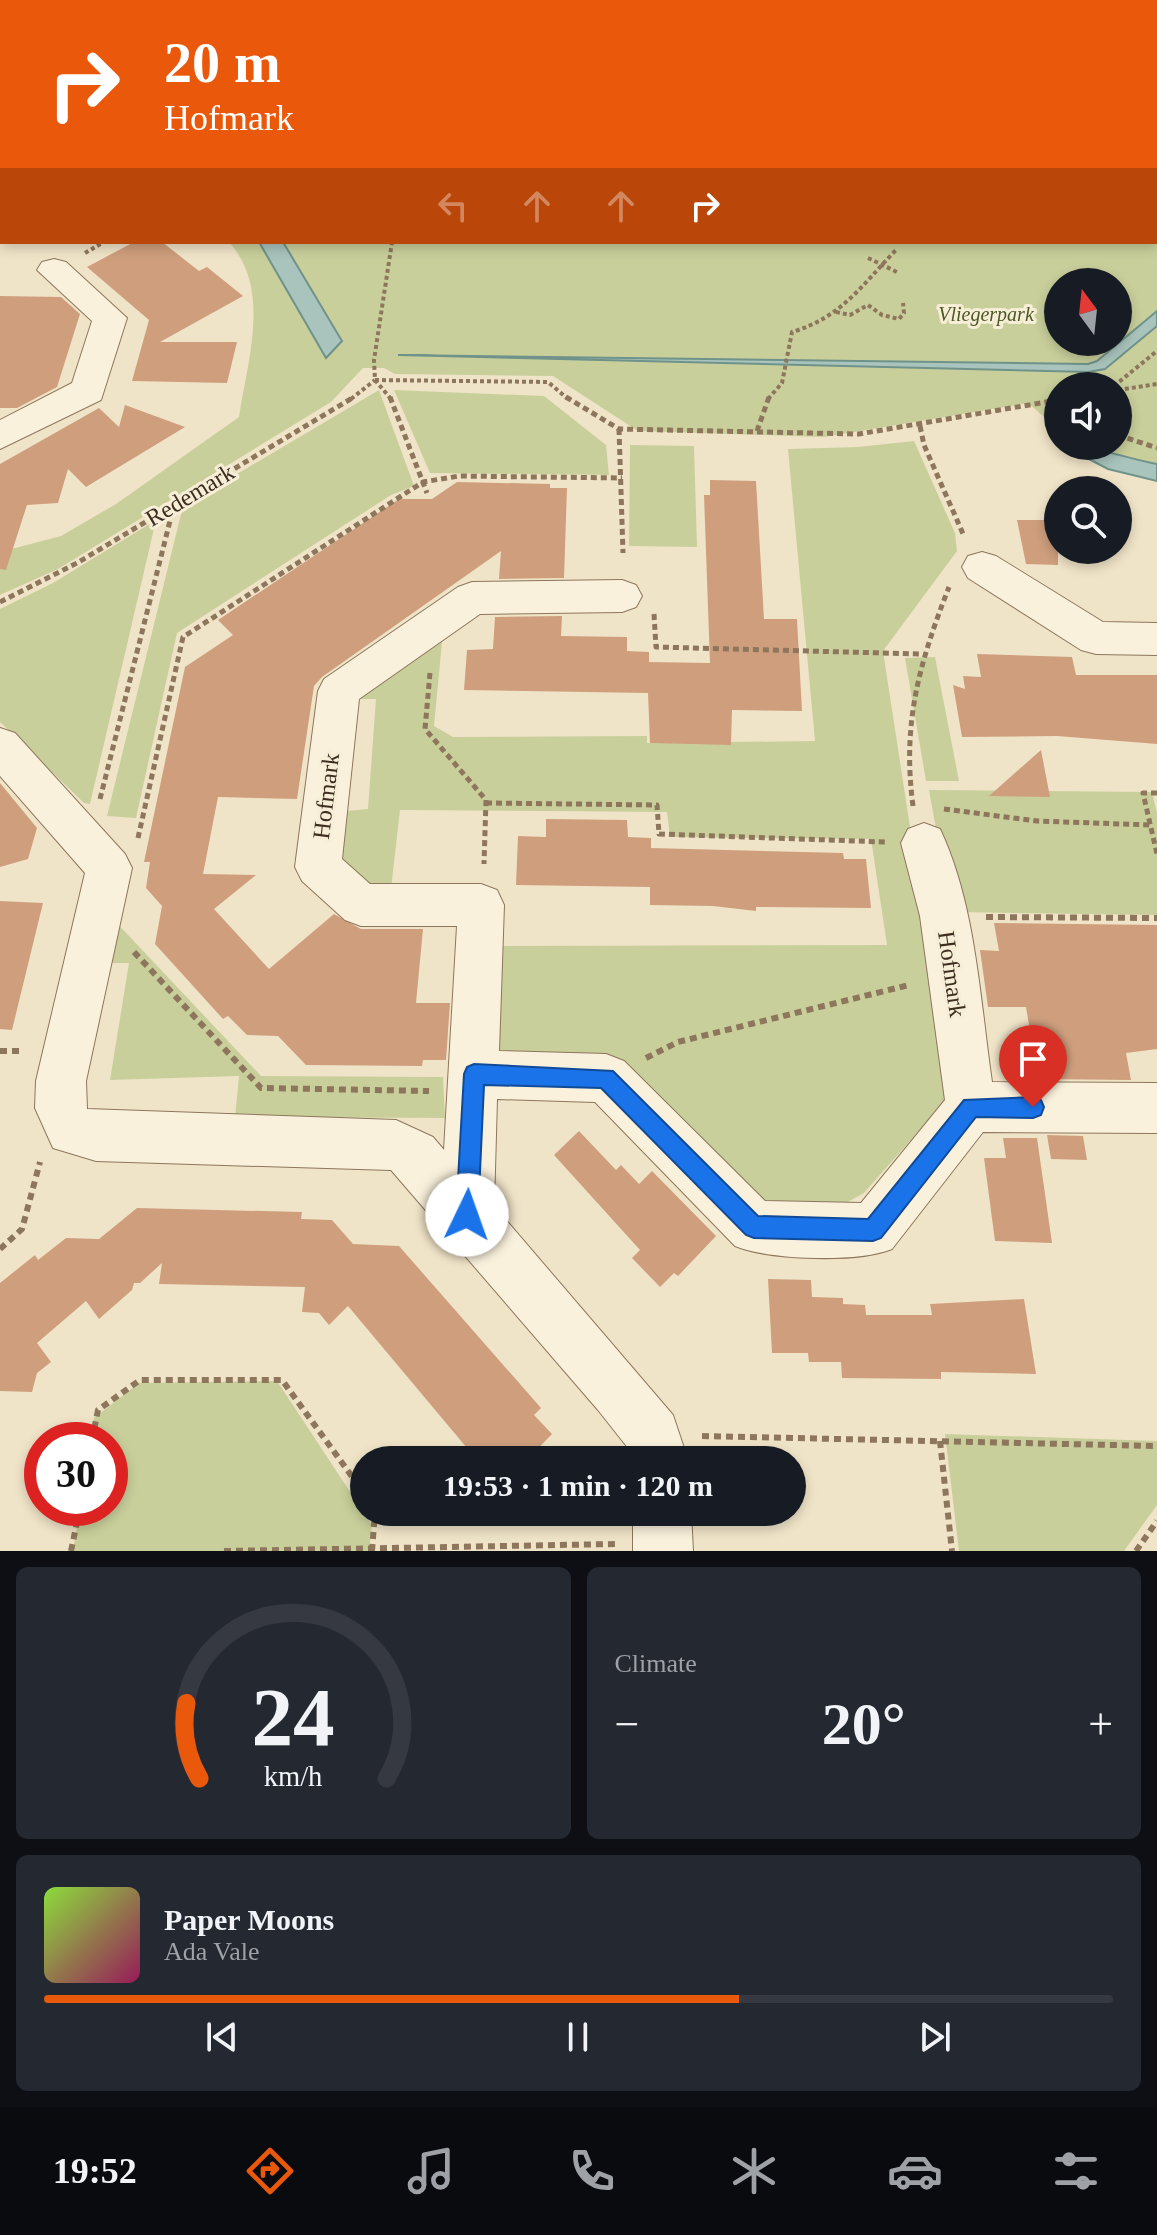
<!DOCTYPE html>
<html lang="en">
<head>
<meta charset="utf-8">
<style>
	body { margin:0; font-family:Georgia,serif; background:#242831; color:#f1f3f6; height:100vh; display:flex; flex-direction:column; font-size:30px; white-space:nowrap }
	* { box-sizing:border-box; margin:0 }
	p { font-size:26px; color:#9ea1a6 }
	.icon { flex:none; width:44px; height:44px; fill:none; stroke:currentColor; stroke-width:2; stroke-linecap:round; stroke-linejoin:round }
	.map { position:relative; height:1551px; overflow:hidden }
	.details { display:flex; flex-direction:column; gap:16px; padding:16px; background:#0d0f14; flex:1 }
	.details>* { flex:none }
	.hud { position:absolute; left:0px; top:0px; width:1158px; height:244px; box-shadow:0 4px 12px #0003; background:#ea580c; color:#fff; overflow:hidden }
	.needle { width:52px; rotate:345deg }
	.buttons { position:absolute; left:1044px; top:268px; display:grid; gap:16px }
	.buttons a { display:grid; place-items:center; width:88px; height:88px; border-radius:50%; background:#171b24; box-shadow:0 4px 12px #0003; font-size:40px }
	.speed { position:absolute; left:24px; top:1422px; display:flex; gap:16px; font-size:40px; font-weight:700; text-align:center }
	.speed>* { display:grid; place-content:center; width:104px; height:104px; border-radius:50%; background:#171b24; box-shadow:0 4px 12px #0003; line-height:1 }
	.speed .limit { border:12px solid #d22; background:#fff; color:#111 }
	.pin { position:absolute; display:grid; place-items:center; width:68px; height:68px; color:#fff; margin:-82px -34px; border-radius:50% 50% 50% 0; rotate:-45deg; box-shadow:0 0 8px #0007 }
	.pin .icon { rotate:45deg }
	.me { position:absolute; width:88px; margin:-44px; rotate:3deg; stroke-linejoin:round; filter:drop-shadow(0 0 6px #0008) }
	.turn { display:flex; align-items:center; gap:28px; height:168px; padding:0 32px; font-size:36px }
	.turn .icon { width:104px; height:104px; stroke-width:2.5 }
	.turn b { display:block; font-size:56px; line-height:68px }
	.lanes { display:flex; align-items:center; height:76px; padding:0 32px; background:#0003; justify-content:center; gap:40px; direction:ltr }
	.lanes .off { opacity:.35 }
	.big { font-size:60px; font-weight:700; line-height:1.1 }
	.details .tile { flex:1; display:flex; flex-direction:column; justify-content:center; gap:12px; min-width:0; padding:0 28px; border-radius:12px; background:#242831 }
	.details .dial { align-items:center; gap:0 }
	.dial svg { height:208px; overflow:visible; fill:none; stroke:#363941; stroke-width:7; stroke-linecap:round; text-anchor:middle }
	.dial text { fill:#f1f3f6; stroke:none }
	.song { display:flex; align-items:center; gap:24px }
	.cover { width:96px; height:96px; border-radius:12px; background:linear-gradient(135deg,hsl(90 70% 55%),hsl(330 70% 35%)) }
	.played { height:8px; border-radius:4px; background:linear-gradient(90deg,#ea580c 65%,#363941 65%) }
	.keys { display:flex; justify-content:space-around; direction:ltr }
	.heat { display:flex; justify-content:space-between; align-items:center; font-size:44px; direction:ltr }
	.details .tiles { flex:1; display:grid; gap:16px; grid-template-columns:1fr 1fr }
	.tile:last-child { grid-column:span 2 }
	.trip { position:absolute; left:350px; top:1446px; width:456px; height:80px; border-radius:40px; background:#171b24; box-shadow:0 4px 12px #0003; font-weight:700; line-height:80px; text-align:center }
	.menu { display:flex; height:128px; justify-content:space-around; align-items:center; background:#090b0e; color:#9ea1a6 }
	.menu .icon { width:56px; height:56px }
	.menu .on { color:#ea580c }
	.menu b { font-size:36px; color:#f1f3f6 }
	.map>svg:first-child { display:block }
	.green { fill:#c9cf9b; fill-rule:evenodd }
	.water { fill:#a9c4bc; stroke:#6f938a; stroke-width:2 }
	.building { fill:#cf9f7d }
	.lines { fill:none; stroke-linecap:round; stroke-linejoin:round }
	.minor-casing { stroke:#8d765c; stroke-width:2 }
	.path-far2 { stroke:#8d765c; stroke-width:4; stroke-dasharray:4 3; stroke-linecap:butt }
	.path-far1 { stroke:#8d765c; stroke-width:5; stroke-dasharray:6 4; stroke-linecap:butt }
	.path { stroke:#8d765c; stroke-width:6; stroke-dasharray:7 5; stroke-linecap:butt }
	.minor { fill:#faf1dc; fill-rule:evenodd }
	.route { fill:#1a73e8; stroke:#114b97; stroke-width:2 }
	.labels { text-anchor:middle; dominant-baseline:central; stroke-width:6; stroke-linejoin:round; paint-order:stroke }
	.far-park-label { font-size:20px; font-style:italic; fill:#4d5a26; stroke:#f7eed8 }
	.street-label { font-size:24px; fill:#3d2e20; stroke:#f7eed8 }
</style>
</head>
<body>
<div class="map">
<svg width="1157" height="1551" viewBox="0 0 1157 1551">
	<rect width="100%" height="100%" fill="#f0e4c8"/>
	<g class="green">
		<path d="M100 0H1157V473L1078 446H1118V386H1058V429L1028 403 824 437 638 431 553 376 395 374 384 368H363L331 402 58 569 0 595V552L61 536 116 504 239 417C247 362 272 290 229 242H1156V2H94ZM1058 282H1118V342H1058Z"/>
		<polygon points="379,390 414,486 391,495 177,633 136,818 107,816 183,506"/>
		<polygon points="394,390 544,396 606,445 609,475 430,473"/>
		<polygon points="914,441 955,533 957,551 883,651 951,1094 864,1193 833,1210 771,1207 612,1058 495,1055 492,946 887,945 871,839 670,837 667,812 400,810 391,889 362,886 331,856 335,812 368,809 376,699 347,699 443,632 434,726 453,737 647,736 647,743 815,741 788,449 858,447"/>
		<polygon points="630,445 694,446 697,547 629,546"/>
		<polygon points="156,520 90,804 84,803 0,722 0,609 53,583"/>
		<polygon points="935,657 959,781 926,781 905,658"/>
		<polygon points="929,790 1152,792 1157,813 1157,915 951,912"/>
		<polygon points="113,919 261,1076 443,1077 445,1118 235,1117 239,1076 110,1080 129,963 102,963"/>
		<polygon points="277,1381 372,1525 369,1551 73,1551 80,1508 110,1508 110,1440 91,1440 94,1418 139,1383"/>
		<polygon points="945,1434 1157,1441 1157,1505 1124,1551 959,1551"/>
	</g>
	<g class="water">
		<polygon points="259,242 283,242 342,341 326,358"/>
		<polygon points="1157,311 1157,326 1105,369 1088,372 398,355 1088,364 1097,361"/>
		<path d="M1064 446C1096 446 1125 458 1157 464V481L1108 469Z"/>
	</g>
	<g class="building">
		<polygon points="134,242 162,242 199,271 207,267 243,296 160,342 237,342 227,383 132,381 149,320 87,267"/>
		<polygon points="0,296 61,297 80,314 57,387 17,408 0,408"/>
		<polygon points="125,405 185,427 86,487 68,469 58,503 27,505 6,570 0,569 0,464 99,408 119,427"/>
		<polygon points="710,480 756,481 764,619 797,619 802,711 732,710 731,745 650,743 648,693 464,690 467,650 493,649 495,617 562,616 561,636 627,637 627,651 649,652 649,662 710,663 704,495 710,495"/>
		<polygon points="457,482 550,484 550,488 567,488 564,578 499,579 501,551 322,677 314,686 297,799 218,797 203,874 256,875 214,909 269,969 334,914 361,929 423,929 416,1003 450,1003 446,1060 423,1060 422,1066 306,1065 278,1036 247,1035 228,1016 223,1019 155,944 162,906 146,888 150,862 144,862 185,667 233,635 218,620 399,499 432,499"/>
		<polygon points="1017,520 1058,520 1058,565 1026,564"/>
		<polygon points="977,654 1072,657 1076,675 1157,675 1157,744 1057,736 962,737 953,685 965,689 963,676 981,677"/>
		<polygon points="1041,750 1050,797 989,796"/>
		<polygon points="0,783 37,828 28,859 0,867"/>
		<polygon points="546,819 627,820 628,837 651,838 651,848 843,853 844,859 866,859 871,908 756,907 756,911 713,906 650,905 650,887 516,885 518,836 546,837"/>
		<polygon points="0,901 43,903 12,1030 0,1029"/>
		<polygon points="994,923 1157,925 1157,1049 1126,1053 1131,1080 1038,1079 1026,1007 988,1007 980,950 999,951"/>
		<polygon points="579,1131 616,1170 621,1165 639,1184 652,1171 716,1236 678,1276 674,1273 660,1287 632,1258 640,1250 554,1155"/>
		<polygon points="1047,1135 1083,1136 1087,1160 1051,1159"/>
		<polygon points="1003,1138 1037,1138 1052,1243 995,1241 984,1158 1006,1158"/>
		<polygon points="137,1208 302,1212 301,1219 332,1220 353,1244 399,1246 541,1408 534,1415 552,1434 527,1460 467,1460 472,1454 348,1306 329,1325 319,1313 302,1312 305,1287 159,1284 162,1263 140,1283 134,1283 132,1290 99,1319 86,1301 37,1343 51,1362 37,1373 32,1392 0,1391 0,1283 35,1255 38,1260 66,1238 99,1239"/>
		<polygon points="768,1279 811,1280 812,1297 843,1298 843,1304 865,1305 866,1315 932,1315 930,1304 1024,1299 1036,1374 941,1372 941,1379 842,1378 841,1362 809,1362 808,1353 772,1353"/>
	</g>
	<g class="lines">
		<defs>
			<g id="minor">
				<polygon points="54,259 66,262 127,318 101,400 0,449 0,420 72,383 92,321 37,270 42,262"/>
				<polygon points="982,552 996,556 1103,622 1157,623 1157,655 1096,654 1081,650 968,578 962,567 968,556"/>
				<path d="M622 580 636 585 642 596 636 607 622 612 480 614 359 699 342 859 370 884H481L497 890 504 905 499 1051 606 1054 624 1061 765 1201 861 1203 945 1100 920 916 901 843 908 829 924 823 940 829C976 905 980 1000 992 1082L1157 1083V1133L983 1132 892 1249C858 1263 769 1260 735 1246L595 1102 497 1099 494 1206 673 1415 688 1460H630L628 1448 598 1410 391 1170 96 1161 53 1148 35 1108 36 1081 85 873 0 776V728L15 733 125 854 132 868 86 1081 87 1109 396 1120 433 1137 444 1150 457 926H361L345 920 302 881 295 867 318 691 324 679 458 587 472 582Z"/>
				<polygon points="633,1512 691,1512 693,1551 633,1551"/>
			</g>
		</defs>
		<use href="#minor" class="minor-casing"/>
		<g class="path-far2">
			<polyline points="557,0 569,2"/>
			<polyline points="914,0 917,2"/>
			<polyline points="85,253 104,242"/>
			<polyline points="868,258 899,273"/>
			<polyline points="836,312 850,315 868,305 882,315 899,319 904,313 903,303"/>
			<polyline points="375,380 548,382 568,399"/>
			<polyline points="1114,386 1157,351"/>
			<polyline points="1118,390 1157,384"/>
			<polyline points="351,399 375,380"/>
			<polyline points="391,399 375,380 374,360 392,242"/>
			<path d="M768 399 782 383 792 332C842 317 861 286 896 250"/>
		</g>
		<g class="path-far1">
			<polyline points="390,397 427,493"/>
			<polyline points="566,397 619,429 859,434 1058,400"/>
			<polyline points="920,426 924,445 964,536"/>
			<polyline points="619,429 623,553"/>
			<polyline points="757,431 769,397"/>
			<polyline points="1118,435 1157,448"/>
			<polyline points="0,602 77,563 354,397"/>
			<polyline points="654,614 656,647 922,654"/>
			<polyline points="430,673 425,729 486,800 484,864"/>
			<polyline points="1157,793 1143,793 1157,854"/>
			<polyline points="100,799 174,505"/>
			<polyline points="486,803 657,805 659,834 885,842"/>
			<path d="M913 806C902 723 919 664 949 587"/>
			<polyline points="944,809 1037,821 1151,825"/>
			<polyline points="138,838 183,637 423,482 459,476 622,478"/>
		</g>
		<g class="path">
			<polyline points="986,917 1157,918"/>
			<polyline points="134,952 261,1088 429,1091"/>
			<polyline points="0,1051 19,1051"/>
			<polyline points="646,1058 678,1042 909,985"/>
			<polyline points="0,1249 22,1229 40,1162"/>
			<polyline points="702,1436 1157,1446"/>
			<polyline points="92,1440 98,1410 140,1380 282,1380 364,1493"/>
			<polyline points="940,1441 952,1551"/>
			<polyline points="71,1551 80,1508"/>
			<polyline points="224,1551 615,1544"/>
			<polyline points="372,1551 375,1512"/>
			<polyline points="1136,1551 1157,1521"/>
		</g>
		<use href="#minor" class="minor"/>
	</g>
	<polygon class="route" points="474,1064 613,1071 758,1216 868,1219 964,1100 1033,1097 1041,1100 1044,1107 1041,1115 1033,1118 976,1117 881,1238 873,1241 754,1238 746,1235 601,1088 484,1085 478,1215 475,1223 467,1226 459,1223 456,1215 464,1074 467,1067"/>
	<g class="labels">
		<g class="far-park-label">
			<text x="986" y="314">Vliegerpark</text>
		</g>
		<g class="street-label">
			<text transform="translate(190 495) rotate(-31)">Redemark</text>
			<text transform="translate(326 796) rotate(-83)">Hofmark</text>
			<text transform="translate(952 974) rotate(82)">Hofmark</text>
		</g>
	</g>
</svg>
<div class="buttons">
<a><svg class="needle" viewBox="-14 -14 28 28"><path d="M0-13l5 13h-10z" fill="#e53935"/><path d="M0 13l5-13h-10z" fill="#9ea1a6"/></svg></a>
<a><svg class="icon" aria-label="sound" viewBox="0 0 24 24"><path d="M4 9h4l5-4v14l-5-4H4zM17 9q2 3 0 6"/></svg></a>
<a><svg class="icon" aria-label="search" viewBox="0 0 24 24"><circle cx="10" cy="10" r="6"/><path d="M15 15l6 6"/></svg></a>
</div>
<div class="speed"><div class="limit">30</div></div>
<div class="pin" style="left:1033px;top:1107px;background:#d93025"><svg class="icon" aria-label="arrive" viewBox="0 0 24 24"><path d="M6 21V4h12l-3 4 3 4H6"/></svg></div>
<svg class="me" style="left:467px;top:1215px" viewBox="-20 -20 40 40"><circle r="19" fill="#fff"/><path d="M0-13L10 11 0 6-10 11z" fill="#1a73e8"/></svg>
<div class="trip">19:53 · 1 min · 120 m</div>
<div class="hud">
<div class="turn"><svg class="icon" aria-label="right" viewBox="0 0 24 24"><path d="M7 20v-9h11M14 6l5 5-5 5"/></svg><div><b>20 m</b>Hofmark</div></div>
<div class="lanes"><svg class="icon off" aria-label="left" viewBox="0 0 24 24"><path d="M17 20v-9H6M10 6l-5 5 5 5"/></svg><svg class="icon off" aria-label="ahead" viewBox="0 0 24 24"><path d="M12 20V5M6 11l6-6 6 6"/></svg><svg class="icon off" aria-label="ahead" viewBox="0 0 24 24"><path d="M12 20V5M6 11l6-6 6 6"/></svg><svg class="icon" aria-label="right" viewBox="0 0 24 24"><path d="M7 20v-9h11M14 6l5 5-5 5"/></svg></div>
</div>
</div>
<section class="details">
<div class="tiles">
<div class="tile dial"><svg viewBox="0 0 100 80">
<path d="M14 69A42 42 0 1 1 86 69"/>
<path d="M14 69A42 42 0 0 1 9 40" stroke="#ea580c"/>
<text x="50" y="56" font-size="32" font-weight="700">24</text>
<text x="50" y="72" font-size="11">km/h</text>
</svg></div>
<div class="tile"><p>Climate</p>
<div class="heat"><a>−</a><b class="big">20°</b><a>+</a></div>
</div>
<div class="tile">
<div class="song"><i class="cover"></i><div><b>Paper Moons</b><p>Ada Vale</p></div></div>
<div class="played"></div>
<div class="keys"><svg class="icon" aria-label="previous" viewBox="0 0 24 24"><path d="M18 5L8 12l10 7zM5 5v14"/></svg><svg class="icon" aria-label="pause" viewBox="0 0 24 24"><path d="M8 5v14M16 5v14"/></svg><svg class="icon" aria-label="next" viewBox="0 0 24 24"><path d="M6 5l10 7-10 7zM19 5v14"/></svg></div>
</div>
</div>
</section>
<nav class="menu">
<b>19:52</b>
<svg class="icon on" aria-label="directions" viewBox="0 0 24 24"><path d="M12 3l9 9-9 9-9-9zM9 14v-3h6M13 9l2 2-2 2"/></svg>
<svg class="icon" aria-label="music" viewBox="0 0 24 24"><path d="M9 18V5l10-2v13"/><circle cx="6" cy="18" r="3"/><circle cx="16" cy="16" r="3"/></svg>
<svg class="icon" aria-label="phone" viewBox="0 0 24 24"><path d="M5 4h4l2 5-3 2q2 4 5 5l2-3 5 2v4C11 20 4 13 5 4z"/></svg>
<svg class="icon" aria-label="climate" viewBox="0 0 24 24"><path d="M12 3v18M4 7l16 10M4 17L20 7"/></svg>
<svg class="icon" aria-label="car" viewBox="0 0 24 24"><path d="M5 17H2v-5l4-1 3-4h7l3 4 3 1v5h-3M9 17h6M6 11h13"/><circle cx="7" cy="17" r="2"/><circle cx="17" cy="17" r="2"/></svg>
<svg class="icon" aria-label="filters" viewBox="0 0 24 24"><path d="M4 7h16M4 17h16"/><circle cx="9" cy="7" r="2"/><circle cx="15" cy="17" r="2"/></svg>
</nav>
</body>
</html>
